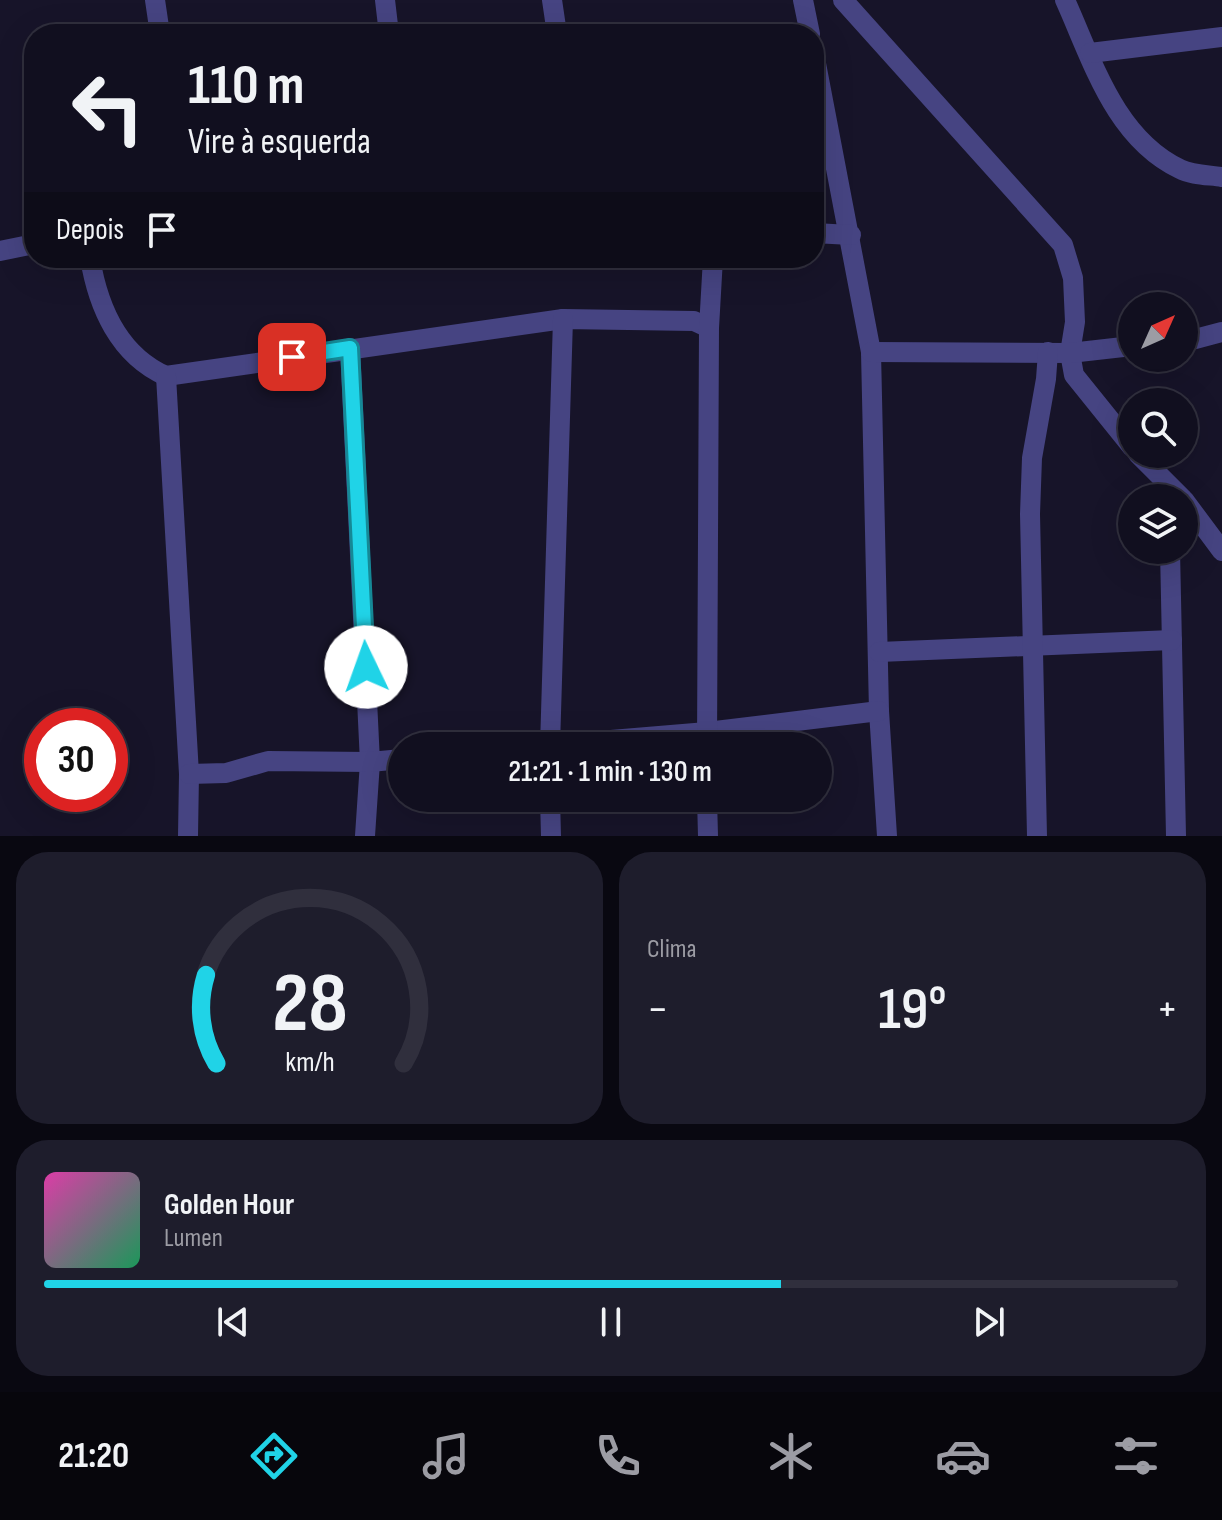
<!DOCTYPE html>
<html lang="pt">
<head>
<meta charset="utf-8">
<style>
	body { margin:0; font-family:"Sofia Sans Condensed",sans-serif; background:#1e1d2c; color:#f1f3f6; height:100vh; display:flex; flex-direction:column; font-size:30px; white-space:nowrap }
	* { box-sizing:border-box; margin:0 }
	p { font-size:26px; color:#9c9ca4 }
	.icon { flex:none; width:44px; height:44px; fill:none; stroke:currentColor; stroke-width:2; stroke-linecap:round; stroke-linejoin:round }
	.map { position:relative; height:836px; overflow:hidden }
	.sheet { display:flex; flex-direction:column; gap:16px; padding:16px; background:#090811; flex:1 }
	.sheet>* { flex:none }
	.top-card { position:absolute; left:24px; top:24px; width:800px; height:244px; border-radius:32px; box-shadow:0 8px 32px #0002,0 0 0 2px #302f3d; background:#110f1f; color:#f1f3f6; overflow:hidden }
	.needle { width:52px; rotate:45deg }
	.fabs { position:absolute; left:1118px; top:292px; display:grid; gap:16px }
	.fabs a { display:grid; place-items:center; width:80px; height:80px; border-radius:50%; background:#110f1f; box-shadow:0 8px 32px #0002,0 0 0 2px #302f3d; font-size:40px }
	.speed { position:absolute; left:24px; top:708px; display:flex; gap:16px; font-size:40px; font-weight:700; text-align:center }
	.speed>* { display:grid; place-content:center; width:104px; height:104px; border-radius:50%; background:#110f1f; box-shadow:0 8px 32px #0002,0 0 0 2px #302f3d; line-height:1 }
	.speed .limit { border:12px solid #d22; background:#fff; color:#111 }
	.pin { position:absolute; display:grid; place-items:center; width:68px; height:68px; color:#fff; margin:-34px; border-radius:16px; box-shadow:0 4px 12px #0006 }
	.me { position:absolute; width:88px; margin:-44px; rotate:357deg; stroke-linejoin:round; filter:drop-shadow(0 0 6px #0008) }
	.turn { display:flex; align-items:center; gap:28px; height:168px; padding:0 32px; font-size:36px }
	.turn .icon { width:104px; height:104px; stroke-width:2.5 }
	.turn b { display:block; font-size:56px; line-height:68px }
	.then { display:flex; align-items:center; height:76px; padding:0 32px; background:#0003; gap:16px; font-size:30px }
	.big { font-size:60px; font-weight:600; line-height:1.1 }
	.sheet .tile { flex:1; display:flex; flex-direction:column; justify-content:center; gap:12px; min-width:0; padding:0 28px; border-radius:32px; background:#1e1d2c }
	.sheet .dial { align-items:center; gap:0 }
	.dial svg { height:208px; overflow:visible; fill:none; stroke:#302f3d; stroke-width:7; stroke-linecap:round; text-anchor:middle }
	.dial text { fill:#f1f3f6; stroke:none }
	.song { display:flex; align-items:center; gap:24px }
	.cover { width:96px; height:96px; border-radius:12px; background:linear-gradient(135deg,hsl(320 70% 55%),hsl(150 70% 35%)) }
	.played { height:8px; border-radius:4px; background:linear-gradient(90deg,#20d3e7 65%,#302f3d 65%) }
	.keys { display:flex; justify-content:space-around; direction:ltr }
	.heat { display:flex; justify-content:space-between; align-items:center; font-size:44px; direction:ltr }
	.sheet .tiles { flex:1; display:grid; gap:16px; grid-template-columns:1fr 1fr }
	.tile:last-child { grid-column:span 2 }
	.trip { position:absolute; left:388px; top:732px; width:444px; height:80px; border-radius:40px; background:#110f1f; box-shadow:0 8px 32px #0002,0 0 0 2px #302f3d; font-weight:600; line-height:80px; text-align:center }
	.tabs { display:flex; height:128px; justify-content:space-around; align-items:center; background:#07060c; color:#9c9ca4 }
	.tabs .icon { width:56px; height:56px }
	.tabs .selected { color:#20d3e7 }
	.tabs b { font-size:36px; color:#f1f3f6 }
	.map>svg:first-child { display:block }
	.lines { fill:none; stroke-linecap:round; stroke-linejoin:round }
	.minor { stroke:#464482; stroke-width:20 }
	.route-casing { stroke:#158996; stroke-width:20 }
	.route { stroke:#20d3e7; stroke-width:14 }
</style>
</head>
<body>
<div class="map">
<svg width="1222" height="836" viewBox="0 0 1222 836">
	<rect width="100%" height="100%" fill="#171429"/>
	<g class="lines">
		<g class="minor">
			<polyline points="155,0 160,34"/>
			<polyline points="385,0 389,34"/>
			<polyline points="552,0 557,34"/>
			<polyline points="803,0 810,34"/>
			<polyline points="843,0 1063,245 1073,278 1075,322 1070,353 1074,375 1132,447"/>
			<path d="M1065 0C1093 62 1115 138 1180 169 1191 175 1209 175 1222 177"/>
			<polyline points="814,53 871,352 879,711 887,836"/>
			<polyline points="1090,53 1222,37"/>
			<polyline points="814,233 851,235"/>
			<polyline points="0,251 34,244"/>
			<path d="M90 258C98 307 119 355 166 376L563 319 694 321 709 328"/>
			<polyline points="1184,342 1222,332"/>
			<polyline points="350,348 370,762 365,836"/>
			<polyline points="871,352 1070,353 1132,346"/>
			<polyline points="166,376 189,774 188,836"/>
			<polyline points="1138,454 1182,498"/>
			<polyline points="1184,500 1222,551"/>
			<polyline points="1170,550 1176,836"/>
			<polyline points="879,652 1172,640"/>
			<polyline points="539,746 707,732 879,711"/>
			<polyline points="550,746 563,319"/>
			<polyline points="707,746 709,328 713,258"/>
			<polyline points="189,774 226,773 268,761 370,762 402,759"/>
			<polyline points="550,798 551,836"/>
			<polyline points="707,798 708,836"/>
			<polyline points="1037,836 1030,514 1032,458 1046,379 1048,352"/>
		</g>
	</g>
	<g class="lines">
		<defs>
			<polyline id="route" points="292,357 350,348 366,667"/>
		</defs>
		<use href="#route" class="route-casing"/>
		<use href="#route" class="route"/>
	</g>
</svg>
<div class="fabs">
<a><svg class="needle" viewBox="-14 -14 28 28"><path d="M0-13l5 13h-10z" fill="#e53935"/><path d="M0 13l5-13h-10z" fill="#9c9ca4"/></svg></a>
<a><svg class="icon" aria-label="search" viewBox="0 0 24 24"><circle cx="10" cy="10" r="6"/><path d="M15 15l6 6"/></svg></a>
<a><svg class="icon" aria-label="layers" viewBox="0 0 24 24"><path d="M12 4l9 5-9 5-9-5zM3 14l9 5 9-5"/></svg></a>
</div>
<div class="speed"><div class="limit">30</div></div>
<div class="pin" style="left:292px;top:357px;background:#d93025"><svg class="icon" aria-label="arrive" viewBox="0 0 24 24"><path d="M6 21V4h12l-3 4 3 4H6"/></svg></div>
<svg class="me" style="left:366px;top:667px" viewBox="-20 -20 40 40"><circle r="19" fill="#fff"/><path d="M0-13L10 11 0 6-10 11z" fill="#20d3e7"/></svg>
<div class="trip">21:21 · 1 min · 130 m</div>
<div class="top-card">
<div class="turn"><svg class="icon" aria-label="left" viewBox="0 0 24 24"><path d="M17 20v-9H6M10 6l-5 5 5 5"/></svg><div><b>110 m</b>Vire à esquerda</div></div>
<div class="then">Depois<svg class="icon" aria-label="arrive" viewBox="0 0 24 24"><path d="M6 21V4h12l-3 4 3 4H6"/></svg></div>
</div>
</div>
<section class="sheet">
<div class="tiles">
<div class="tile dial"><svg viewBox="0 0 100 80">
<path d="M14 69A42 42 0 1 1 86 69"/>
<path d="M14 69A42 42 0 0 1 10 35" stroke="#20d3e7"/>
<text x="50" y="56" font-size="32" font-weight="700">28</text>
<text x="50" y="72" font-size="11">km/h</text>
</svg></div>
<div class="tile"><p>Clima</p>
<div class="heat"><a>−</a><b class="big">19°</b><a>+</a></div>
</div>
<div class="tile">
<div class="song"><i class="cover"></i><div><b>Golden Hour</b><p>Lumen</p></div></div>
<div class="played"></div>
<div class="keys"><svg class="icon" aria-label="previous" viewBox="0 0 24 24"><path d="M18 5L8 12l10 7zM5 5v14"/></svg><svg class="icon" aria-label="pause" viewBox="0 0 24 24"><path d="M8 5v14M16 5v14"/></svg><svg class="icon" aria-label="next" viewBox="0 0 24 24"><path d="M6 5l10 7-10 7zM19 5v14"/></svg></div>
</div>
</div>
</section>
<nav class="tabs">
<b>21:20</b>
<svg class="icon selected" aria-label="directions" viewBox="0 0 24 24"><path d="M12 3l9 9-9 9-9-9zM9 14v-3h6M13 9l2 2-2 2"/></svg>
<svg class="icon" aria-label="music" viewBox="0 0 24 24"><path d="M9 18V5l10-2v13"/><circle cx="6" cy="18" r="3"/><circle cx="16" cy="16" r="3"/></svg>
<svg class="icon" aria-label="phone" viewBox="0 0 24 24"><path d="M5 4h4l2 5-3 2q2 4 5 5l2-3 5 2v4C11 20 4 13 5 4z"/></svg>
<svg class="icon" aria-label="climate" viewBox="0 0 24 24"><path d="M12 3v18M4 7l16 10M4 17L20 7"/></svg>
<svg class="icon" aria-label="car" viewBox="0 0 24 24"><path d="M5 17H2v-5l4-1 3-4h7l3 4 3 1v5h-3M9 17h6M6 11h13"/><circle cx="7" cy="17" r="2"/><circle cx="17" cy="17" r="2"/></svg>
<svg class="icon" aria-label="filters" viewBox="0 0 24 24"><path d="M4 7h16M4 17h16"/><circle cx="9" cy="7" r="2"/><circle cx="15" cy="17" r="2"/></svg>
</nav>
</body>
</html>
